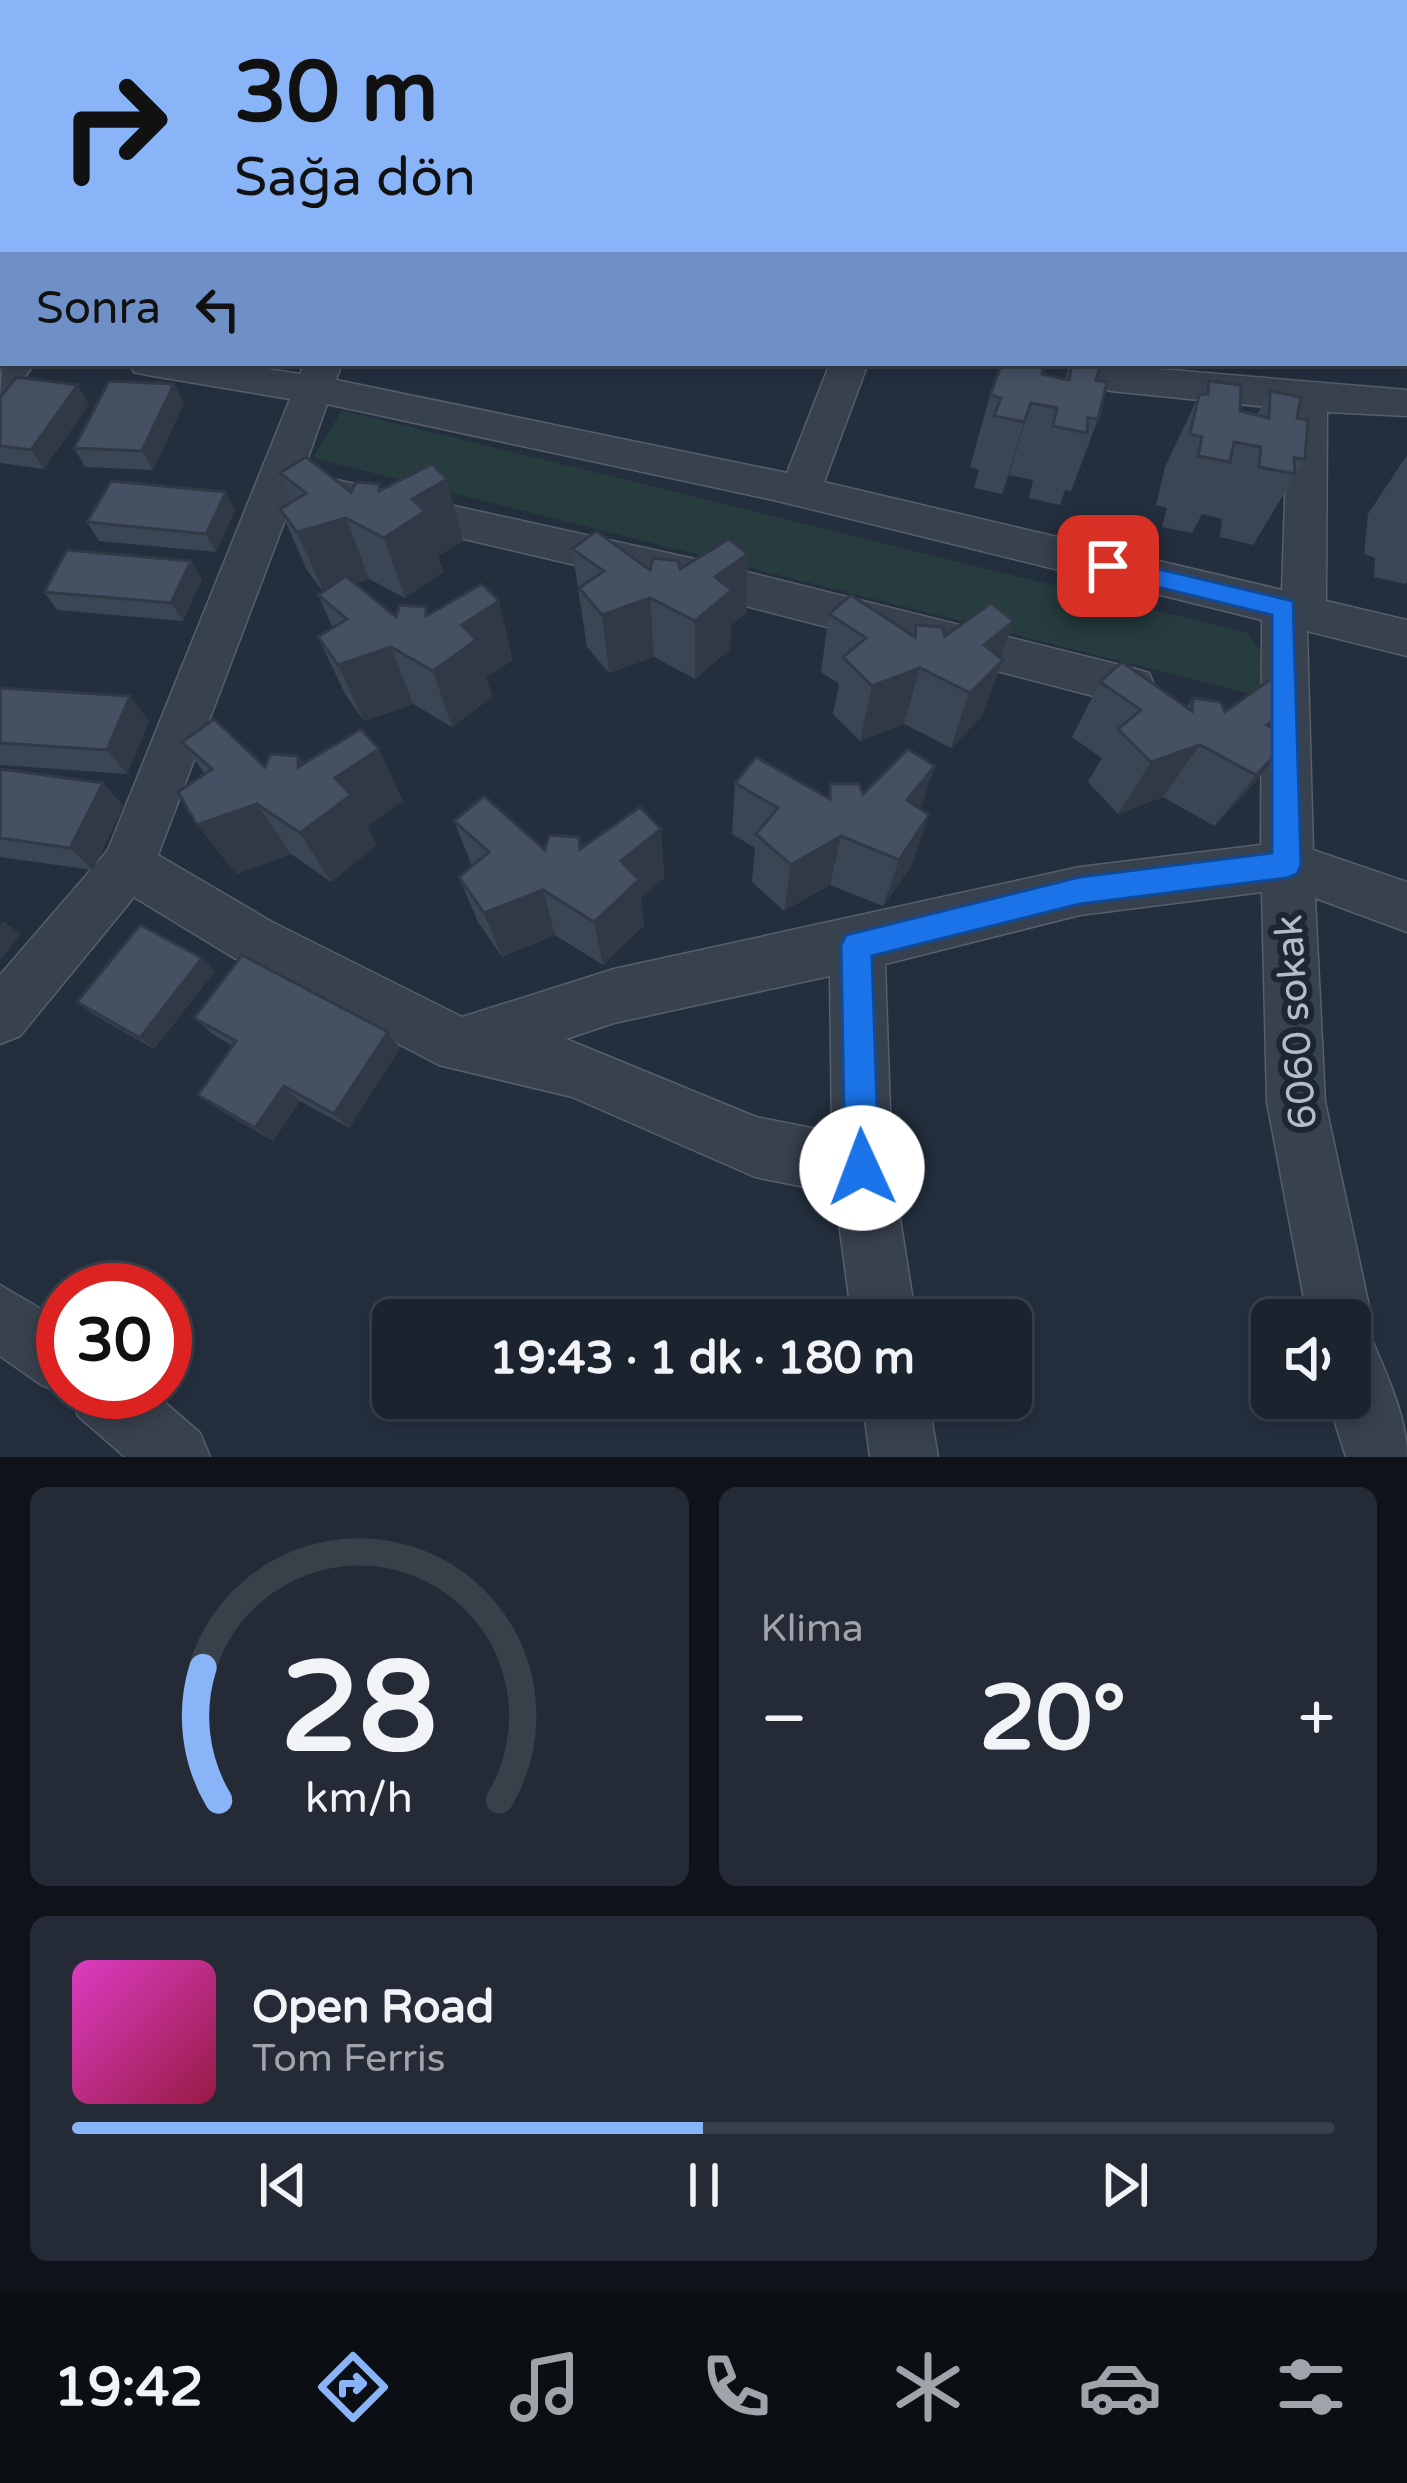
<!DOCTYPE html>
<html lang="tr">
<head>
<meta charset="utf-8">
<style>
	body { margin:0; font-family:"Varela Round",sans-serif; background:#242b36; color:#f1f3f6; height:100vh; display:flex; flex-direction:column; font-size:45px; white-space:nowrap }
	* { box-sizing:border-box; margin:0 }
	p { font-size:39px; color:#a0a4aa }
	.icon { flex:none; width:66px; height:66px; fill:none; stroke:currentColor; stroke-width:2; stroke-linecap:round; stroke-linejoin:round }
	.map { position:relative; height:1457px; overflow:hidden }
	.drawer { display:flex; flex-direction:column; gap:30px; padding:30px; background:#0f1319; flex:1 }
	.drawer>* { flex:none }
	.banner { position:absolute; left:0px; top:0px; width:1407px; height:366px; box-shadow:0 6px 18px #0003,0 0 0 3px #39404a; background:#8ab4f8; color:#111; overflow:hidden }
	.controls { position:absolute; left:1251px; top:1299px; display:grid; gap:24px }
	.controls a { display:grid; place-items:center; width:120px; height:120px; border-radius:18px; background:#1b232e; box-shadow:0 6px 18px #0003,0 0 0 3px #39404a; font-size:60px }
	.speed { position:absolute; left:36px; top:1263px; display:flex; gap:24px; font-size:60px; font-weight:700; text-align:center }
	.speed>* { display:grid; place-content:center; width:156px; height:156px; border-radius:50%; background:#1b232e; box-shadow:0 6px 18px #0003,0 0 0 3px #39404a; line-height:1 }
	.speed .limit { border:18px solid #d22; background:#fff; color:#111 }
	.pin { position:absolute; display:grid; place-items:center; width:102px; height:102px; color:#fff; margin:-51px; border-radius:24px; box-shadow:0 6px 18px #0006 }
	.me { position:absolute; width:132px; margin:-66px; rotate:358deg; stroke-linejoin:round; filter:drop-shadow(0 0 9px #0008) }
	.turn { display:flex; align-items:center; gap:42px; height:252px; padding:0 36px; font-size:54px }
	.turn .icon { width:156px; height:156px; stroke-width:2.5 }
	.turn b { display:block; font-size:84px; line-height:102px }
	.then { display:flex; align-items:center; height:114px; padding:0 36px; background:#0003; gap:24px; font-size:45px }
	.big { font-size:90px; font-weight:700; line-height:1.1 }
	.drawer .tile { flex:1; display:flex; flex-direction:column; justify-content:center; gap:18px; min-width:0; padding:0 42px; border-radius:18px; background:#242b36 }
	.drawer .dial { align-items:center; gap:0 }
	.dial svg { height:312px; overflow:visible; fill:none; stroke:#39404a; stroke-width:7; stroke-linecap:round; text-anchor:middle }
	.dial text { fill:#f1f3f6; stroke:none }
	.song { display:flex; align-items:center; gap:36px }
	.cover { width:144px; height:144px; border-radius:18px; background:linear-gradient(135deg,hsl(310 70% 55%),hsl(340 70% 35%)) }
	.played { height:12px; border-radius:6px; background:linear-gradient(90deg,#8ab4f8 50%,#39404a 50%) }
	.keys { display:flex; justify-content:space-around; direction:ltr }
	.heat { display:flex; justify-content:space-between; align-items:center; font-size:66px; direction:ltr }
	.drawer .tiles { flex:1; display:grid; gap:30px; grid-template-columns:1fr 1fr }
	.tile:last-child { grid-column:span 2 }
	.trip { position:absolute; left:372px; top:1299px; width:660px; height:120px; border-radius:18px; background:#1b232e; box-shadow:0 6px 18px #0003,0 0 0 3px #39404a; font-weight:700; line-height:120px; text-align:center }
	.dock { display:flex; height:192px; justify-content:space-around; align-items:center; background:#0b0e12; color:#a0a4aa }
	.dock .icon { width:84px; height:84px }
	.dock .selected { color:#8ab4f8 }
	.dock b { font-size:54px; color:#f1f3f6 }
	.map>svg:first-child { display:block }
	.green { fill:#263c3f }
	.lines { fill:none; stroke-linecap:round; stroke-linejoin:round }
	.minor-casing { stroke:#565f6c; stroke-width:3 }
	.minor { fill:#38414e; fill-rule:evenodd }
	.wall { fill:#3b4654 }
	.shaded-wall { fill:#303945 }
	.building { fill:#455162; stroke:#303945; stroke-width:3 }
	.route { fill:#1a73e8; stroke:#114b97; stroke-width:3 }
	.labels { text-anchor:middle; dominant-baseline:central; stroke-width:12; stroke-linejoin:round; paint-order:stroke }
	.near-street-label { font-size:39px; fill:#b4bcc9; stroke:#1d2633 }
</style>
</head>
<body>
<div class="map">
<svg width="1407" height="1457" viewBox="0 0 1407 1457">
	<rect width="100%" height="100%" fill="#242f3e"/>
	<polygon class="green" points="342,410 1248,633 1260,650 1260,696 313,458"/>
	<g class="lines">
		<defs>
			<g id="minor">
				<polygon points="238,0 267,0 236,3"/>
				<polygon points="428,0 456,0 427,3"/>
				<polygon points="880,0 908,0 879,3"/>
				<polygon points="921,0 991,0 993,3 923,3"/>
				<polygon points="1121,0 1149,0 1150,3 1122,3"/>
				<polygon points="1380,0 1407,0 1407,7 1404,9 1404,3"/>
				<polygon points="1404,86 1407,87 1407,107 1404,106"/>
				<rect x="1404" y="156" width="3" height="20"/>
				<polygon points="3,210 3,230 0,231 0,211"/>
				<polygon points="0,287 3,287 0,313"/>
				<rect x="1404" y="331" width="3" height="24"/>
				<polygon points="3,354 3,363 35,363 14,392 0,396"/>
				<path d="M128 363H228L300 374 304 363H342L336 380 787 473 830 363H868L824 482 1282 590 1288 409 1111 391 1097 387 1092 378 1097 369 1111 365 1407 390V416L1327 412 1326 601 1407 620V656L1307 631 1313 850 1407 882V932L1315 898 1325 1102 1372 1320 1365 1338 1373 1342C1388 1378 1407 1418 1407 1457H1346L1327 1398H1350V1320H1308L1267 1102 1262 892 1080 915 885 964 892 1168 916 1320H852L835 1193 755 1177 572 1097 439 1065 234 958 134 897 20 1036 0 1044V975L108 850 290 399 147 375 134 372ZM327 404 778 501 1262 620 1261 845 1080 867 614 969 462 1017 272 922 158 855 293 499 699 594 1132 706 1149 701 1155 687 1149 673 1132 668 699 560 314 475 304 469ZM830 976 832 1132 756 1117 566 1039 614 1023Z"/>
				<polygon points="0,1285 63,1322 63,1392 67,1392 63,1394 40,1384 0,1356"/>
				<polygon points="69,1392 153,1392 200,1433 210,1457 125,1457 78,1416"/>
				<polygon points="862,1398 928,1398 938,1457 870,1457"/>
			</g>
		</defs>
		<use href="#minor" class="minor-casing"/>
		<use href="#minor" class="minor"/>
	</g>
	<g class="wall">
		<polygon points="10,0 11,3 3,3 3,156 0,156 0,1"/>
		<polygon points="1283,0 1371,0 1370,3 1284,3"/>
		<polygon points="1070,363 1101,363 1096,380 1098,419 1071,491 1065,490 1060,505 1029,498 1033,480 1009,475 1002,494 974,488 979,470 970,467 990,395 1042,374 1065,379"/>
		<polygon points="1209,381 1240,411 1257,415 1270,391 1297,418 1305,459 1253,545 1220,537 1222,519 1202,514 1192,533 1162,527 1167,508 1156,505 1165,467 1199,395 1203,395"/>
		<polygon points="174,384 184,403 153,470 85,467 74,448"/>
		<polygon points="0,398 89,404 44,469 0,463"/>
		<polygon points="1407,455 1407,582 1405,584 1374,577 1375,558 1364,554 1368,514"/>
		<polygon points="280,473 351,492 379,484 381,490 463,541 438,556 443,572 405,598 369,579 355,583 396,617 426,607 428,615 513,660 486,677 492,697 452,727 413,704 364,721 345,694 318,637 333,628 318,595 323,592 307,570 280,509 293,501"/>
		<polygon points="235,510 216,552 99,541 87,522"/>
		<polygon points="572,549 650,570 680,569 748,554 746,614 731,625 730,649 695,679 654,657 609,673 587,647"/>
		<polygon points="191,561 202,579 183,621 57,610 44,592"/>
		<polygon points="829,614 913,635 916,625 1000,658 1003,660 982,716 951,748 904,724 860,741 833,714 839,684 821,672"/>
		<polygon points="1100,682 1187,707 1193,698 1273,730 1289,741 1245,794 1214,826 1163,797 1118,814 1088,782 1102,758 1072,737"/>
		<polygon points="0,688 149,721 127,774 0,765"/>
		<polygon points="182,742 265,767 298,756 303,764 403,801 367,826 377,845 331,882 291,854 236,874 205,774"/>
		<polygon points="0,769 103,783 123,806 93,870 0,857"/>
		<polygon points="735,783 828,797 830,784 920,810 912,865 883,906 830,885 784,911 752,882 755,848 732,834"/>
		<polygon points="454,821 545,850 579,837 581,848 661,829 664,878 641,897 644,925 603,965 555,935 502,957 478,922 459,877 472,866"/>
		<polygon points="202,958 215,971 154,1049 93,1014 77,1002"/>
		<polygon points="194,1018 400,1048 349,1128 300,1101 273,1141 218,1109 198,1095 233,1046 214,1035"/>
	</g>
	<g class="shaded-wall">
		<polygon points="51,0 89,0 90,3 52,3"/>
		<polygon points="104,0 165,0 161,3 105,3"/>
		<polygon points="0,49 3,55 3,132 0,127"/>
		<polygon points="174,384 184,403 153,470 142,451"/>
		<polygon points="78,385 89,404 44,469 31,450"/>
		<polygon points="1031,403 1009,475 1002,494 1024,422"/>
		<polygon points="447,479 463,541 438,556 443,572 405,598 384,538 379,484 395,531 412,499"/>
		<polygon points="226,492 235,510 216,552 206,534"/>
		<polygon points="346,518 369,579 324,593 297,532"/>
		<polygon points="748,554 746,614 731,625 730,649 695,679 695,621 715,577"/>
		<polygon points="191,561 202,579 183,621 171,603"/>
		<polygon points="650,598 654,657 609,673 602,615"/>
		<polygon points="499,601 513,660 486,677 492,697 452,727 433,671 426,607 444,663 462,625"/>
		<polygon points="1014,621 998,665 1003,660 982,716 951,748 984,645"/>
		<polygon points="391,647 413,704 364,721 338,665"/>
		<polygon points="920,668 904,724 860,741 872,686"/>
		<polygon points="130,696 149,721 127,774 107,750"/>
		<polygon points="1297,699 1254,754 1267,725"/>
		<polygon points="1289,741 1245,794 1214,826 1256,775"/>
		<polygon points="1200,745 1163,797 1118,814 1151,762"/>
		<polygon points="379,749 403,801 367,826 377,845 331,882 300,833 298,756 329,808 335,778"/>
		<polygon points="935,766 918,818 907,800"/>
		<polygon points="103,783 123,806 93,870 70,848"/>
		<polygon points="257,804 291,854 236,874 197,825"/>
		<polygon points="929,815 912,865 883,906 899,860"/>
		<polygon points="661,829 664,878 641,897 644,925 603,965 594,922 621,861"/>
		<polygon points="841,836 830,885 784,911 791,865"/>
		<polygon points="543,890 555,935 502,957 484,913"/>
		<polygon points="3,921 21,934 0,960 0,925"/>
		<polygon points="202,958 215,971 154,1049 140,1038"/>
		<polygon points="388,1032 400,1048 349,1128 334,1114"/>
		<polygon points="284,1086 300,1101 273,1141 255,1128"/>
	</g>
	<g class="building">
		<polygon points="10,0 8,3 3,3 3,37 0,35 0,1"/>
		<polygon points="641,0 682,0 681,3 640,3"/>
		<rect x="767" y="0" width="38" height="3"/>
		<polygon points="831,0 868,0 867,3 830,3"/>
		<polygon points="0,74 3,75 3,102 0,103"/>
		<polygon points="1002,363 1044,363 1042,374 1069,380 1072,363 1101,363 1096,380 1107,382 1098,419 1088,418 1087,433 1053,426 1057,408 1031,403 1024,422 994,416 1001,398 990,395"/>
		<polygon points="16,377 78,385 31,450 0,446 0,398"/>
		<polygon points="109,381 174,384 142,451 74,448"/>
		<polygon points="1209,381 1241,385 1240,411 1269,418 1270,391 1301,397 1297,418 1308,420 1305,459 1294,458 1295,474 1259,467 1261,447 1234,442 1230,462 1198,456 1202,437 1190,434 1199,395 1208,394"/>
		<polygon points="306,457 351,492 356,482 379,484 379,491 432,464 447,479 412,499 425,511 384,538 346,518 297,532 280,509 306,493 280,473"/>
		<polygon points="111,481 226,492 206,534 87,522"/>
		<polygon points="596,531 650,570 653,558 678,561 680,569 729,539 748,554 715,577 732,590 695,621 650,598 602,615 579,588 604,571 572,549"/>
		<polygon points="67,550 191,561 171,603 44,592"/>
		<polygon points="346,576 396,617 400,605 426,607 426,616 482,584 499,601 462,625 476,640 433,671 391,647 338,665 318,637 347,619 318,595"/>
		<polygon points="851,595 915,637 916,625 942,627 945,636 991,603 1014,621 984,645 1003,660 970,693 920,668 872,686 843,657 866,638 829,614"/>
		<polygon points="1122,662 1192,711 1193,698 1221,702 1225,712 1271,679 1297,699 1267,725 1289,741 1256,775 1200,745 1151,762 1118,729 1141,710 1100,682"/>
		<polygon points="0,688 130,696 107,750 0,743"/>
		<polygon points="214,719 265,767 271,754 298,756 298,767 361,729 379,749 335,778 351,795 300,833 257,804 197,825 178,792 212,769 182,742"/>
		<polygon points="908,749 935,766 907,800 929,815 899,860 841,836 791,865 756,834 778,808 735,783 756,757 830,799 830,784 859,784 863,794"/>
		<polygon points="0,769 103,783 70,848 0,838"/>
		<polygon points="484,796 545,850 549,835 579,837 580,849 640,807 661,829 621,861 639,880 594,922 543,890 484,913 459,877 489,852 454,821"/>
		<polygon points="140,925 202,958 140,1038 77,1002"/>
		<polygon points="242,955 388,1032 334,1114 284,1086 255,1128 198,1095 236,1041 194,1018"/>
	</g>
	<polygon class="route" points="1108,557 1293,601 1301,865 1297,874 1287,878 1080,904 872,956 879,1168 874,1180 862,1185 850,1180 845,1168 841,945 846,935 1080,877 1272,853 1272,615 1100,573 1096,566 1100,559"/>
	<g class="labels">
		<g class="near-street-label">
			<text transform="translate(1296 1022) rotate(-94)">6060 sokak</text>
		</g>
	</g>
</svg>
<div class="controls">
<a><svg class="icon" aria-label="sound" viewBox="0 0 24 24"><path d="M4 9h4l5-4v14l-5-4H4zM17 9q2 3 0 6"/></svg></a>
</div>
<div class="speed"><div class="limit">30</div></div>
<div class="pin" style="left:1108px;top:566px;background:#d93025"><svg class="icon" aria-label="arrive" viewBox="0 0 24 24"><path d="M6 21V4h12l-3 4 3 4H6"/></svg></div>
<svg class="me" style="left:862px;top:1168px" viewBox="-20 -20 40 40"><circle r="19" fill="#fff"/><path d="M0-13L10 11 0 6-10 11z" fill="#1a73e8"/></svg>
<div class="trip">19:43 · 1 dk · 180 m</div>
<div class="banner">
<div class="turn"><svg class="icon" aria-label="right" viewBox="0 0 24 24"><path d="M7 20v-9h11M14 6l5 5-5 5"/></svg><div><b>30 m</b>Sağa dön</div></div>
<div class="then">Sonra<svg class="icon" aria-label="left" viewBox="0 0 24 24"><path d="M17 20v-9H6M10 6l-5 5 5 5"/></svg></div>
</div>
</div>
<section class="drawer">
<div class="tiles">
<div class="tile dial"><svg viewBox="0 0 100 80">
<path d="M14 69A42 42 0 1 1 86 69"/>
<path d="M14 69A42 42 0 0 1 10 35" stroke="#8ab4f8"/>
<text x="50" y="56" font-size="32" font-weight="700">28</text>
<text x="50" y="72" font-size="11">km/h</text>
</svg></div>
<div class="tile"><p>Klima</p>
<div class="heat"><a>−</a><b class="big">20°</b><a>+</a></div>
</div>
<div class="tile">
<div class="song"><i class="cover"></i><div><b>Open Road</b><p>Tom Ferris</p></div></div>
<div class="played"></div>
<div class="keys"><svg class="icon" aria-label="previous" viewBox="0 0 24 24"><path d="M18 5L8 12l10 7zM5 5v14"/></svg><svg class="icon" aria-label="pause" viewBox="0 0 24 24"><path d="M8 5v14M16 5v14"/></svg><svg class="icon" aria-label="next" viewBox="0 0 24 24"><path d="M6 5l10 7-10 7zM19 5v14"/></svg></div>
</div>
</div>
</section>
<nav class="dock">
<b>19:42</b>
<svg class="icon selected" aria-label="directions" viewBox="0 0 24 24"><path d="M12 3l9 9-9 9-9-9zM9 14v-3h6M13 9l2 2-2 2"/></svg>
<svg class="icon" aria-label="music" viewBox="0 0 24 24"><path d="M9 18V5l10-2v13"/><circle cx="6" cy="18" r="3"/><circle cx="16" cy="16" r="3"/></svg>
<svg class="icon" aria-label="phone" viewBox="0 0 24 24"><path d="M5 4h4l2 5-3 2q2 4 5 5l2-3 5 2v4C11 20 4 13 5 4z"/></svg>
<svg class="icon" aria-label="climate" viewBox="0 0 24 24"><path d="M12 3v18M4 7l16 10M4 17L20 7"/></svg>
<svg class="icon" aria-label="car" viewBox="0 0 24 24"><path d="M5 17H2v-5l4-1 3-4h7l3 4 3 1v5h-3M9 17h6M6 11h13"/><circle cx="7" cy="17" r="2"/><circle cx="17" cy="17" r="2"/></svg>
<svg class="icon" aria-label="filters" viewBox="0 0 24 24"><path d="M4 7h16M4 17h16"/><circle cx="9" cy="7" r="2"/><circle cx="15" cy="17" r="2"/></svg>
</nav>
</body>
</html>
